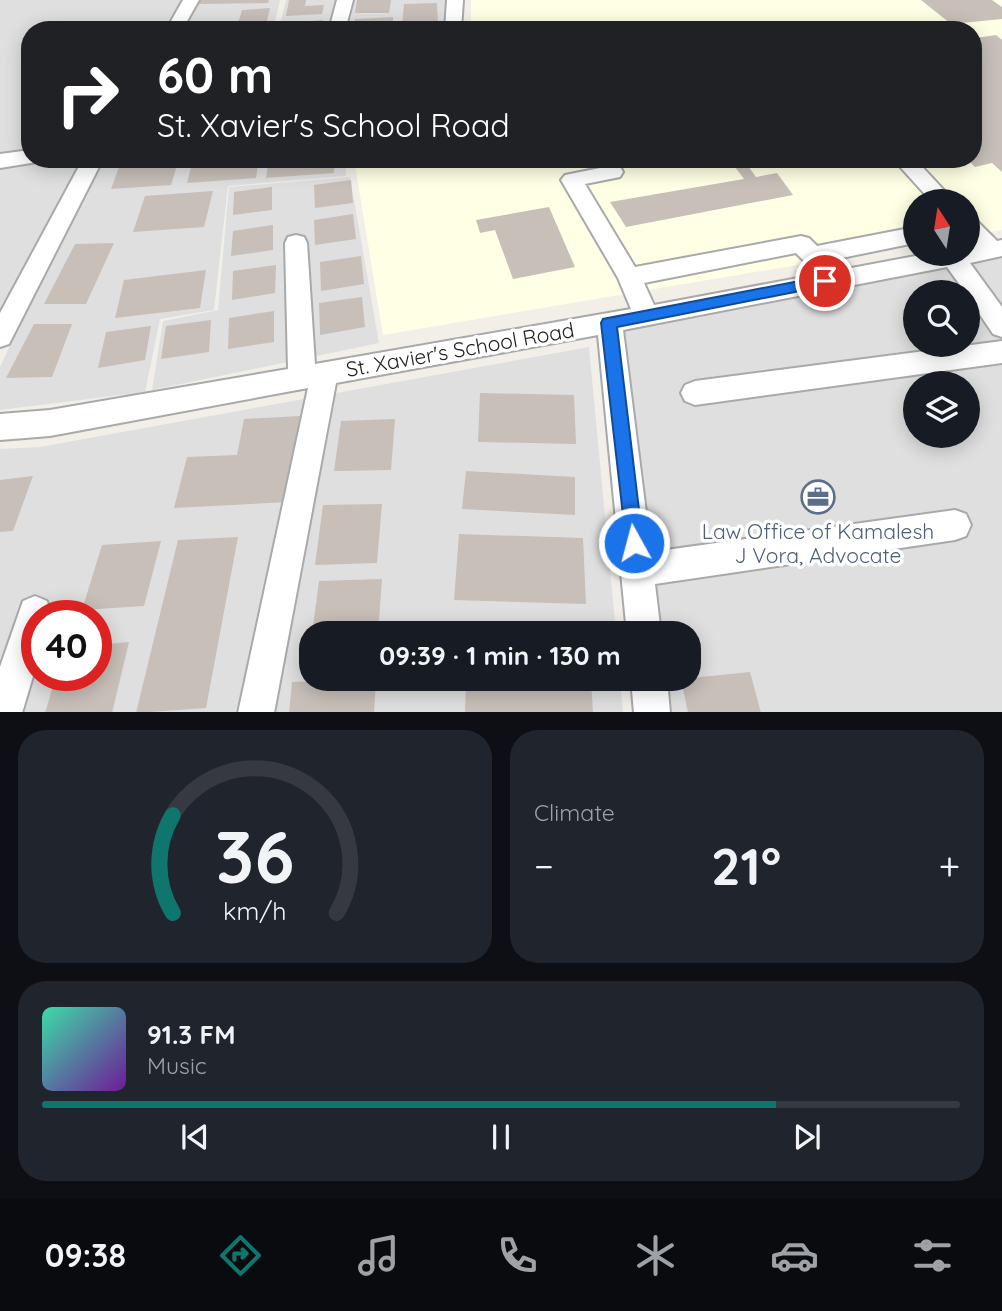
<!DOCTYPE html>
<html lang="en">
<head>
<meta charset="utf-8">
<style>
	body { margin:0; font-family:Quicksand,sans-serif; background:#20242c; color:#f1f3f6; height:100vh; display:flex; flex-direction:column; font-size:26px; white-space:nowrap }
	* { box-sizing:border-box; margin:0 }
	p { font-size:23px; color:#9ea1a6 }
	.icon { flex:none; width:38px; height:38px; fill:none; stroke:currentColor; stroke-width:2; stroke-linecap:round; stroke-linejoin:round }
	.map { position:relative; height:712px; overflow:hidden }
	.side { display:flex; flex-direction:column; gap:18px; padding:18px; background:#0d0f14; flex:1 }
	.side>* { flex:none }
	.top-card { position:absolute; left:21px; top:21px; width:961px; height:147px; border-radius:28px; box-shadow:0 4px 18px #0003; background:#202124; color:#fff; overflow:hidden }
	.needle { width:46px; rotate:348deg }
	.controls { position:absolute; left:903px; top:189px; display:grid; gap:14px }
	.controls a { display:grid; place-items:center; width:77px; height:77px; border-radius:50%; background:#171b24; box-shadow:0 4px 18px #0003; font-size:35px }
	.speed { position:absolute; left:21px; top:600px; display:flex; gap:14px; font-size:35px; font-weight:700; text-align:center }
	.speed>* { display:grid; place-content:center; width:91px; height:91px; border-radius:50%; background:#171b24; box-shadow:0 4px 18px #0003; line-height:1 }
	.speed .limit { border:10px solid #d22; background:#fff; color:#111 }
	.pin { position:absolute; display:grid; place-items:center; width:60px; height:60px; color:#fff; margin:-30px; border:4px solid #fff; border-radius:50%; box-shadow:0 2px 7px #0007 }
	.me { position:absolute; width:77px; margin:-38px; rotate:353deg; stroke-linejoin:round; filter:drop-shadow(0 0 5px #0008) }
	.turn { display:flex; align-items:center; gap:24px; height:147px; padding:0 21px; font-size:32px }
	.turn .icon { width:91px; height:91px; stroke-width:2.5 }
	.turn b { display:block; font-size:49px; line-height:60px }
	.big { font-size:52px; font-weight:700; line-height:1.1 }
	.side .widget { flex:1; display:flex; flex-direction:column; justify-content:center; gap:10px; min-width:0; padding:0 24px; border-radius:28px; background:#20242c }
	.side .dial { align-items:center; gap:0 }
	.dial svg { height:182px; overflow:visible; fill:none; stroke:#363941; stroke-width:7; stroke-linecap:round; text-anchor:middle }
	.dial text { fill:#f1f3f6; stroke:none }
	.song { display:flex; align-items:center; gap:21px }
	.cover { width:84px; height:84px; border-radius:10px; background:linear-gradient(135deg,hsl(160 70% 55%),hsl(280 70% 35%)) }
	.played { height:7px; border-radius:4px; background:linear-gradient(90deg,#0f766e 80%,#363941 80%) }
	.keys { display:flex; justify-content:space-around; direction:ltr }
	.heat { display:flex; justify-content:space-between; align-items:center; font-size:38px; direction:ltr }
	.side .tiles { flex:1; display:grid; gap:18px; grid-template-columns:1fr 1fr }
	.widget:last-child { grid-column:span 2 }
	.trip { position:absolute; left:299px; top:621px; width:402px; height:70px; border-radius:28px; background:#171b24; box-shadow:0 4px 18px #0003; font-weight:700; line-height:70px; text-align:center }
	.tabs { display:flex; height:112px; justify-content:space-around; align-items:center; background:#090b0e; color:#9ea1a6 }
	.tabs .icon { width:49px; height:49px }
	.tabs .current { color:#0f766e }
	.tabs b { font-size:32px; color:#f1f3f6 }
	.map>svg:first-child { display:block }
	.residential { fill:#e0dfdf; fill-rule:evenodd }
	.education { fill:#ffffe5 }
	.building { fill:#c7bfb8 }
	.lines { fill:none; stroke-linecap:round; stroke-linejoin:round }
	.minor-casing { stroke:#a9a9a9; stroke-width:4 }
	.minor { fill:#fff; fill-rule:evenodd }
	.route { fill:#1a73e8; stroke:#114b97; stroke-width:2 }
	.labels { text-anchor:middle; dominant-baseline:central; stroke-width:7; stroke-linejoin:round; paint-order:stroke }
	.street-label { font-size:21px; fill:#222; stroke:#fff }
	.service-label { font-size:21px; fill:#4e5e75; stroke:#fff }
</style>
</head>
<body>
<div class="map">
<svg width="1002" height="713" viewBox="0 0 1002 713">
	<rect width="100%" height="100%" fill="#f2efe9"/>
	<g class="residential">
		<polygon points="0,0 184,0 167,30 30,30 30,159 84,159 0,317"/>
		<polygon points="195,0 280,0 273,30 177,30"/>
		<polygon points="286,0 448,0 446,30 279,30"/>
		<polygon points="99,159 346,159 346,176 228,186 214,310 160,319 145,392 0,410 0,367 88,178"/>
		<polygon points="350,177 379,343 152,390 163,321 218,310 229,187"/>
		<path d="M1002 257V712H666L662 679H690V634L656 633 620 330ZM915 292H968V345H915ZM915 383H968V436H915Z"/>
		<path d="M589 347 616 633 312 634V679H620L623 712H0V449L40 447ZM37 616H96V676H37Z"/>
	</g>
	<polygon class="education" points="471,0 1002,0 1002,230 968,236 968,201 915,201 915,245 383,335 354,159 973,159 973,30 471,30"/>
	<g class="building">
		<polygon points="200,0 269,0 268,3 199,4"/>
		<polygon points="289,0 306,0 305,6 324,5 322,14 286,16"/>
		<polygon points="357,0 391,0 389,13 355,13"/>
		<polygon points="921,0 992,0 1002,7 1002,19 951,24"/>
		<polygon points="437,3 438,25 402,27 404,4"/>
		<polygon points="270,8 265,30 236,30 242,10"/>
		<polygon points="393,17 393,27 355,30 355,19"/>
		<polygon points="323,20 322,30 284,30 285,23"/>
		<polygon points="945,23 953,30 930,30 925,26"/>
		<polygon points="225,24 224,30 185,30 186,26"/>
		<polygon points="996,35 1002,40 1002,172 992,163 975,167 967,159 973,159 973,149 977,148 973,145 973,36 976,38"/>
		<polygon points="122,159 179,159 171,185 111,189"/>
		<polygon points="193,159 259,159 256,178 187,183"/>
		<polygon points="269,159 335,159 334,173 266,178"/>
		<polygon points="729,159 743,159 756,177 777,173 793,195 626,227 610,202 744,179"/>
		<polygon points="351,180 353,203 315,208 314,185"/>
		<polygon points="272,187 272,210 233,215 234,192"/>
		<polygon points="213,191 204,227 133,232 145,196"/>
		<polygon points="549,207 575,267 513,279 495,230 480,233 476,220"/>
		<polygon points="353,214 356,239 315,245 314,220"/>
		<polygon points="273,225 273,250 231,256 233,231"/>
		<polygon points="114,243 86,304 44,304 75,244"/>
		<polygon points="361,256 364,284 321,291 320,262"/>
		<polygon points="276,265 275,293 232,300 233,271"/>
		<polygon points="206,270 200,308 115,318 124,280"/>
		<polygon points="362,297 365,327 320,335 319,303"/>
		<polygon points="274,311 274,342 228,349 229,318"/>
		<polygon points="211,320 209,352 161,359 166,326"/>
		<polygon points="34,324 72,324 52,377 6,378"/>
		<polygon points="151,326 145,360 98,368 106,332"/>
		<polygon points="480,393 574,395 576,444 478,442"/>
		<polygon points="300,416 287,502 174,508 187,457 237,455 244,419"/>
		<polygon points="395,419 391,470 334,471 341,421"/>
		<polygon points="466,471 575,477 575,515 462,509"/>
		<polygon points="33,476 13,531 0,532 0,480"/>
		<polygon points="382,504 377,563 315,565 323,505"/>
		<polygon points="459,534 583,538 586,604 454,600"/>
		<polygon points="238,537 206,708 136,713 178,540"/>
		<polygon points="161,541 144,606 82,610 102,545"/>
		<polygon points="382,579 378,634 312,634 319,581"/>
		<polygon points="468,630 557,631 557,634 467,634"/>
		<polygon points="129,642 112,713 45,713 56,676 96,676 96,645"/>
		<polygon points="750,672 761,713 688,713 681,679"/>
		<polygon points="376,679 374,713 289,713 292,682"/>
		<polygon points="466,679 591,679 593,713 465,713"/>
	</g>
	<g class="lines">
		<defs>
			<g id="minor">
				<polygon points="183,0 199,0 182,30 166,30"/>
				<polygon points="337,0 353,0 345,30 329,30"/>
				<polygon points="447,0 463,0 461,30 445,30"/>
				<polygon points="30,150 30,159 39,159 37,162 0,168 0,154"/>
				<polygon points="83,159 103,159 9,344 0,347 0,313"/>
				<polygon points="596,159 616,159 623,172 620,177 585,184 635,267 801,236 809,238 817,246 915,227 915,243 812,264 804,261 796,253 644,283 654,305 926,254 968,254 968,246 973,245 968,239 968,218 976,220 997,241 1002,240 1002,256 970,263 1002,307 1002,337 993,334 968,297 968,292 965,292 947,267 623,330 651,552 955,510 966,514 971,525 966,536 955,540 655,584 661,634 627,634 598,335 336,383 274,713 238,713 308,388 50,436 0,440 0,414 50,410 288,369 285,243 288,237 296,235 304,237 307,243 315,364 631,309 618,278 561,180 565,175 600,168"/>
				<polygon points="893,159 915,159 954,201 931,201"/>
				<polygon points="1002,341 1002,363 695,405 685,401 681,393 685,385 695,381"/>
				<polygon points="35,596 47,601 51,616 37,616 37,663 22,713 0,713 0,667 23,601"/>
				<polygon points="631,679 667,679 670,713 634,713"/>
			</g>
		</defs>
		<use href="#minor" class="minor-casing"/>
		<use href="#minor" class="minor"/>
	</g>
	<polygon class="route" points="825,276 833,281 830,285 617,327 643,543 641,550 634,553 627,550 601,323 603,319"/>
	<defs>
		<symbol id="office-ring" viewBox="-11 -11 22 22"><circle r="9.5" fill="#fff" stroke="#5c6f8a" stroke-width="1.5"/><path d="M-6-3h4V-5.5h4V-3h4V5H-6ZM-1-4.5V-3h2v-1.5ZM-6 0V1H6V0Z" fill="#5c6f8a"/></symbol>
	</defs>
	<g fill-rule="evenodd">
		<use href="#office-ring" x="799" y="478" width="38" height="38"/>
	</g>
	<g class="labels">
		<g class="street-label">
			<text transform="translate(460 349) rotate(-10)">St. Xavier's School Road</text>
		</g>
		<g class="service-label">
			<text x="818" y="531">Law Office of Kamalesh<tspan x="818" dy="24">J Vora, Advocate</tspan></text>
		</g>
	</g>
</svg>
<div class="controls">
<a><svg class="needle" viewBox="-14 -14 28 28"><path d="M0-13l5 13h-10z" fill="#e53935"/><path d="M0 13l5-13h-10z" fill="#9ea1a6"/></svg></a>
<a><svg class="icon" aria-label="search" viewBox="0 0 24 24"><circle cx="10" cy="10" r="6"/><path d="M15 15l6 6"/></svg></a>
<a><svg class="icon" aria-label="layers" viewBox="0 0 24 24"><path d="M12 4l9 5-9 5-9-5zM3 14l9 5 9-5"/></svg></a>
</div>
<div class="speed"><div class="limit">40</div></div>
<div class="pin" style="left:825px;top:281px;background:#d93025"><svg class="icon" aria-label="arrive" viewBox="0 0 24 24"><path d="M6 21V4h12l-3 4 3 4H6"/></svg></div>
<svg class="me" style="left:634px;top:543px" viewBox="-20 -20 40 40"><circle r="17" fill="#1a73e8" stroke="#fff" stroke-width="3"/><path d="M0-11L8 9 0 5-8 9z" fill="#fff"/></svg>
<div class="trip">09:39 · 1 min · 130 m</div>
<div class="top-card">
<div class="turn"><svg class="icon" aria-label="right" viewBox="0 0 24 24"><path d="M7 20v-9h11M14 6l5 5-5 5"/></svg><div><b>60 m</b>St. Xavier's School Road</div></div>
</div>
</div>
<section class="side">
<div class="tiles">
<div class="widget dial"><svg viewBox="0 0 100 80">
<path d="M14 69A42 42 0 1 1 86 69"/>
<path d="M14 69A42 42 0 0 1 14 26" stroke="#0f766e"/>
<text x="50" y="56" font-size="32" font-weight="700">36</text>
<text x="50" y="72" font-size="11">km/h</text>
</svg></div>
<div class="widget"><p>Climate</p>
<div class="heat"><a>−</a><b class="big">21°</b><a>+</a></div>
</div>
<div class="widget">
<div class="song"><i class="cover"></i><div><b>91.3 FM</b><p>Music</p></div></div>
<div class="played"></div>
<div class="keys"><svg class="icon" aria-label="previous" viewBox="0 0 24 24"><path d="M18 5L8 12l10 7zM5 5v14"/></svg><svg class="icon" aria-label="pause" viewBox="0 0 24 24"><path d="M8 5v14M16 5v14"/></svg><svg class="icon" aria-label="next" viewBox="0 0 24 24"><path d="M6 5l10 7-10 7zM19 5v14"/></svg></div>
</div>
</div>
</section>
<nav class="tabs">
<b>09:38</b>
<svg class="icon current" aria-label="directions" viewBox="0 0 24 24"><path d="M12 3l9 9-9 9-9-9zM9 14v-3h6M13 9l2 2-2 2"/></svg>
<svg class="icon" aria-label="music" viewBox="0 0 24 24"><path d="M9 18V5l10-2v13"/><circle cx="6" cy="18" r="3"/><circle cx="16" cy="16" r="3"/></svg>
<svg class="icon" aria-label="phone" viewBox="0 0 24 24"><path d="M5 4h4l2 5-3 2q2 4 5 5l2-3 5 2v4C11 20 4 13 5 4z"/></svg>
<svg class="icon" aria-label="climate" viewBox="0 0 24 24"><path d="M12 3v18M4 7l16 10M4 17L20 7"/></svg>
<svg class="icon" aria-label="car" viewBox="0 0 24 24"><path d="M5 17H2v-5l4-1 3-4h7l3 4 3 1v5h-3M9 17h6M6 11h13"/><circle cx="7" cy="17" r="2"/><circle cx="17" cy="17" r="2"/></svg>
<svg class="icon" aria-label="filters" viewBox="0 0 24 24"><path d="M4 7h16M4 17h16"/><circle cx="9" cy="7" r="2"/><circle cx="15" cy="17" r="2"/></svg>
</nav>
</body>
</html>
